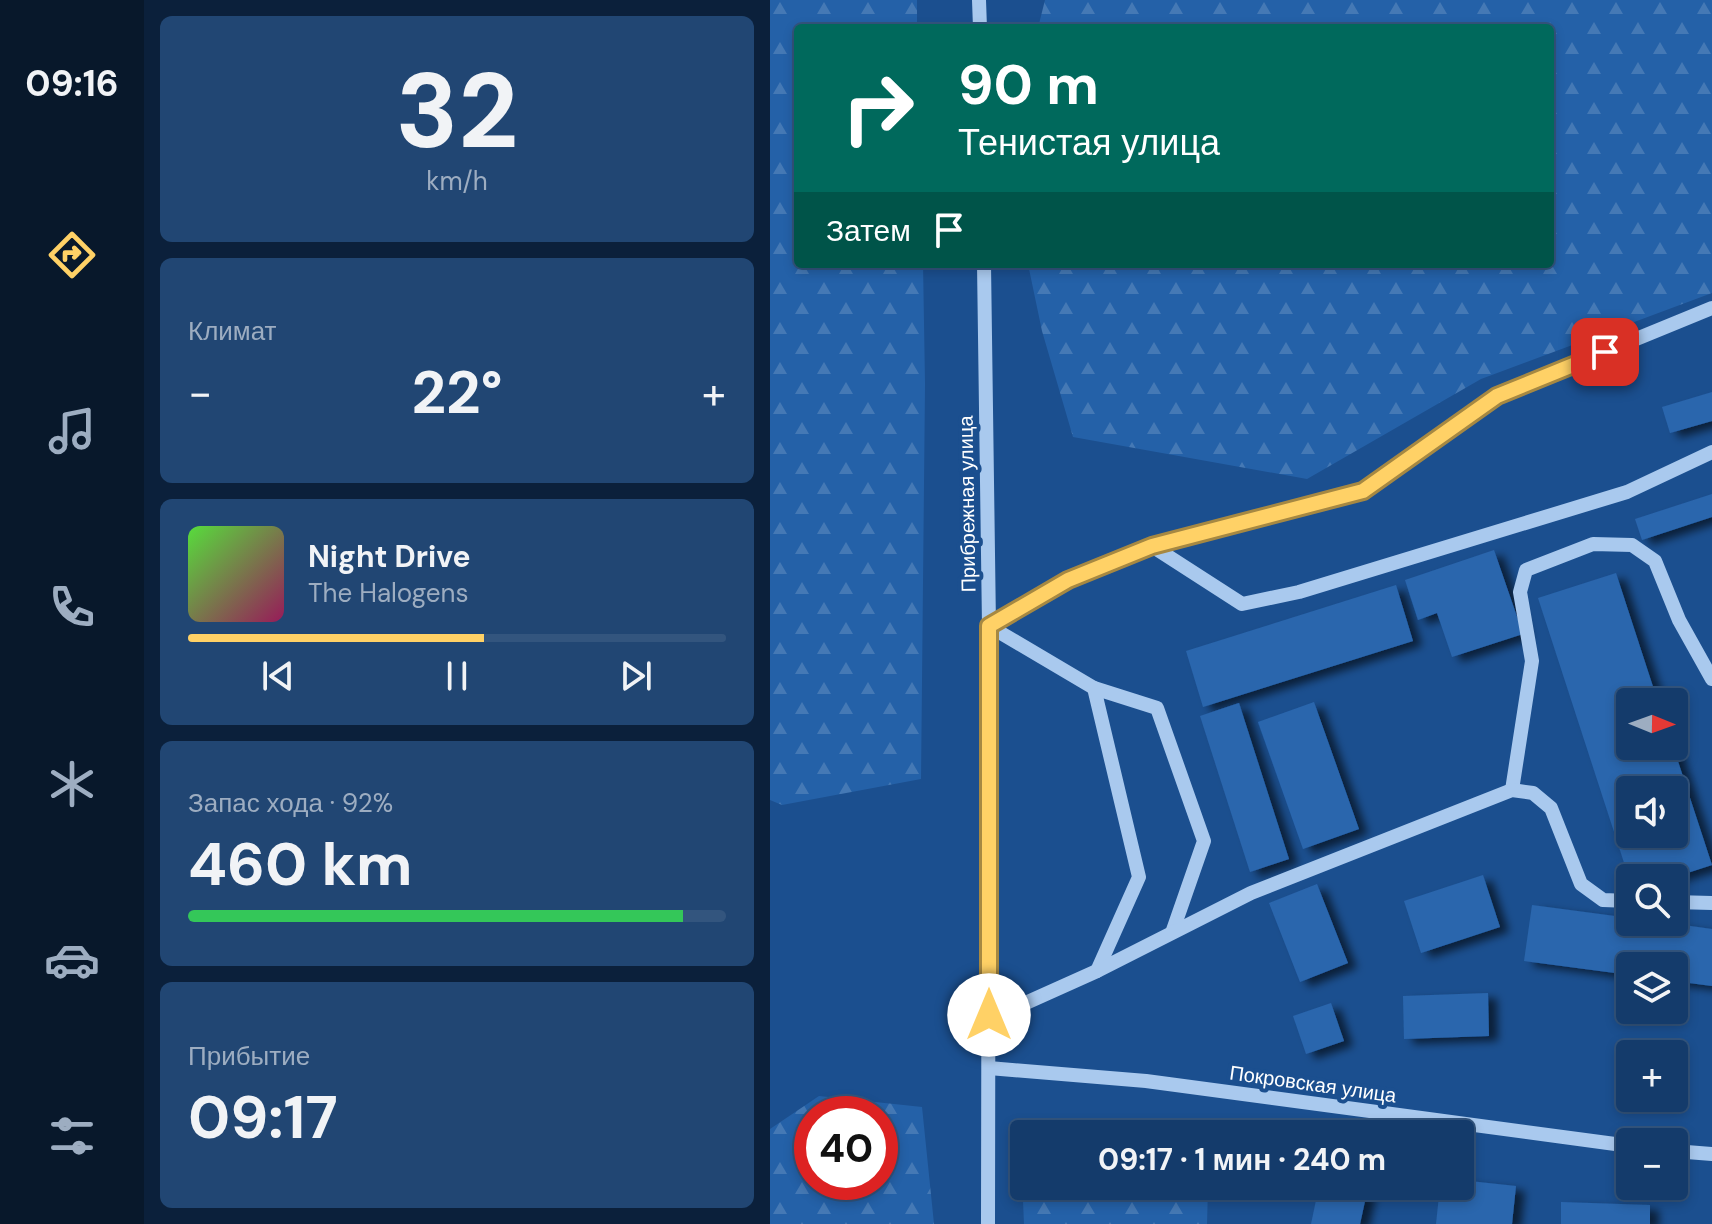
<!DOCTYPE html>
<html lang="ru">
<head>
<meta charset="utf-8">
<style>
	body { margin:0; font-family:"DM Sans",sans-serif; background:#214673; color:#f1f3f6; height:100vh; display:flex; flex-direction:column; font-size:30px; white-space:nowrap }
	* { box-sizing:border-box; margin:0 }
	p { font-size:26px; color:#9dadc1 }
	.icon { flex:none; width:44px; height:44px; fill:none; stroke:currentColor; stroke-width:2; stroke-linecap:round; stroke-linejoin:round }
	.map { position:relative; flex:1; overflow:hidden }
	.details { display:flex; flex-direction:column; gap:16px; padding:16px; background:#0b203b; width:626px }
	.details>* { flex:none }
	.hud { position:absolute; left:24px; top:24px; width:760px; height:244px; border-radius:8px; box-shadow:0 4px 12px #0003,0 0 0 2px #33557e; background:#00695c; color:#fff; overflow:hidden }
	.needle { width:52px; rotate:91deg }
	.buttons { position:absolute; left:846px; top:688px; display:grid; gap:16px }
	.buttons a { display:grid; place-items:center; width:72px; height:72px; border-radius:8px; background:#143b6b; box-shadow:0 4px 12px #0003,0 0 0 2px #33557e; font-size:40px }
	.speed { position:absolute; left:24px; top:1096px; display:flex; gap:16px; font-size:40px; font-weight:700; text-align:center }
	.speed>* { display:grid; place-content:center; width:104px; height:104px; border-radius:50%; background:#143b6b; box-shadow:0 4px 12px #0003,0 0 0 2px #33557e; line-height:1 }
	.speed .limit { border:12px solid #d22; background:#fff; color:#111 }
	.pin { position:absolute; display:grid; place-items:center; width:68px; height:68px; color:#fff; margin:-34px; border-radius:16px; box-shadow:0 4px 12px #0006 }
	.me { position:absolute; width:88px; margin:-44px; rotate:0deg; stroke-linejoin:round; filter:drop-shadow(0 0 6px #0008) }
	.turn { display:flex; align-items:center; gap:28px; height:168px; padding:0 32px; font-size:36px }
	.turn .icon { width:104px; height:104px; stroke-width:2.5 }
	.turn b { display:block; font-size:56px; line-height:68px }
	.then { display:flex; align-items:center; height:76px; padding:0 32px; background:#0003; gap:16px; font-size:30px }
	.big { font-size:60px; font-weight:700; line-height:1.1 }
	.details .tile { flex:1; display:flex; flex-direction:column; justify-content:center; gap:12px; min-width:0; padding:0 28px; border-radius:12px; background:#214673 }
	.details .dial { align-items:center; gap:0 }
	.dial b { font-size:104px; line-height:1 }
	.song { display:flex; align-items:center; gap:24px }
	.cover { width:96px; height:96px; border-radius:12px; background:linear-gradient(135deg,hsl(110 70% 55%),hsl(330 70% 35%)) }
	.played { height:8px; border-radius:4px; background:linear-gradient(90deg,#ffd166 55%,#33557e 55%) }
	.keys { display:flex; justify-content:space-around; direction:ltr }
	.heat { display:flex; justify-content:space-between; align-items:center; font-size:44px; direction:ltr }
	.charge { height:12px; border-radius:6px; background:linear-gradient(90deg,#34c759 92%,#33557e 0) }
	.trip { position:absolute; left:240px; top:1120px; width:464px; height:80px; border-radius:8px; background:#143b6b; box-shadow:0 4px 12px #0003,0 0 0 2px #33557e; font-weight:700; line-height:80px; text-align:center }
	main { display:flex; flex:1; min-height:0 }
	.tabs { display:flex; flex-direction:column; width:144px; justify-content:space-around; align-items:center; background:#08182b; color:#9dadc1 }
	.tabs .icon { width:56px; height:56px }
	.tabs .selected { color:#ffd166 }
	.tabs b { font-size:36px; color:#f1f3f6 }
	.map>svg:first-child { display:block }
	.forest { fill:url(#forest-firs); fill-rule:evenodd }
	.building { fill:#2a66ad; fill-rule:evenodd; filter:url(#shadow) }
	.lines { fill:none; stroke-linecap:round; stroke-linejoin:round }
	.minor { stroke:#a9c9ee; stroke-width:14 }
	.route-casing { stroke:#a68842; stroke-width:20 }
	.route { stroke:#ffd166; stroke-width:14 }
	.labels { text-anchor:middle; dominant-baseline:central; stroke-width:8; stroke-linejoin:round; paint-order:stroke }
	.street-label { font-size:20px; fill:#fff; stroke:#1b4f8f }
</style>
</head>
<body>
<main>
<nav class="tabs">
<b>09:16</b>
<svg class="icon selected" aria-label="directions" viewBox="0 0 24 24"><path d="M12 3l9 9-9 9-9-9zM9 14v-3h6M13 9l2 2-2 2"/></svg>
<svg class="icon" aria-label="music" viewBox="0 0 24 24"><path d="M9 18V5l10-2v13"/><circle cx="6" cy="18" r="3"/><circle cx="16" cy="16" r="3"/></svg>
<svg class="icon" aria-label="phone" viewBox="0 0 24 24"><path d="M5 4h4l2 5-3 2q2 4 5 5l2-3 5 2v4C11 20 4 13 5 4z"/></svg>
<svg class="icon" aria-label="climate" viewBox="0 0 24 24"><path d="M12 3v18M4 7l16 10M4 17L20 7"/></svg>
<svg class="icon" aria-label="car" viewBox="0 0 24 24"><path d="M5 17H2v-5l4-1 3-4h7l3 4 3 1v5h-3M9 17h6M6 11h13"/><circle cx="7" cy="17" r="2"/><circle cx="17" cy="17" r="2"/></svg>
<svg class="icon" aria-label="filters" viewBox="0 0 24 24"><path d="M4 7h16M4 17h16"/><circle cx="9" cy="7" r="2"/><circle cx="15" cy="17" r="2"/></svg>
</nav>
<section class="details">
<div class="tile dial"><b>32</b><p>km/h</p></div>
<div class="tile"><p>Климат</p>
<div class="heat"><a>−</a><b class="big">22°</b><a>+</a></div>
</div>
<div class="tile">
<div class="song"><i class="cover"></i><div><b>Night Drive</b><p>The Halogens</p></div></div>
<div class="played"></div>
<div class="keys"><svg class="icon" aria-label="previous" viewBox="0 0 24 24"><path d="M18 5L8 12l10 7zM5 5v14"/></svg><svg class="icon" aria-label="pause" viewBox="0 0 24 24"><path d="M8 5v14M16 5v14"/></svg><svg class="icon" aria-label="next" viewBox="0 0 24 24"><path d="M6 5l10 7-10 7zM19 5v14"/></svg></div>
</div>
<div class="tile"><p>Запас хода · 92%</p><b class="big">460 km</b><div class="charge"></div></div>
<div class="tile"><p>Прибытие</p><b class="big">09:17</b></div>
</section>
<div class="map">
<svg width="942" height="1224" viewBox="0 0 942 1224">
	<defs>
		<pattern id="forest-firs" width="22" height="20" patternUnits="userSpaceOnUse" patternTransform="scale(2)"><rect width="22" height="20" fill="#2461a8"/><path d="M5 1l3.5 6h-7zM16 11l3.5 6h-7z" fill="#4579b5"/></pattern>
		<filter id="shadow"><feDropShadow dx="9" dy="5" stdDeviation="4" flood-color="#0009"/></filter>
	</defs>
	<rect width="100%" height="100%" fill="#1b4f8f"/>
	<g class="forest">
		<polygon points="0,0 147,0 147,28 28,28 28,264 153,264 155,384 151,779 12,805 0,800"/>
		<polygon points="275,0 942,0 942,293 711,379 537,479 303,437 272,331 258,264 780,264 780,28 268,28"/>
		<path d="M49 1096 152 1107 164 1224H0V1129ZM42 1114H110V1182H42Z"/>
		<polygon points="286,1186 438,1186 437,1224 254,1224 253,1200"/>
	</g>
	<g class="building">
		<polygon points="942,392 942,421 900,433 892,407"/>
		<polygon points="942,494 942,517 872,540 865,519"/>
		<polygon points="724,550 753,634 682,657 667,613 648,620 635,580"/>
		<path d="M846 573 888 702H860V746H903L942 865 902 878H859L768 598ZM860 790H904V834H860Z"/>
		<polygon points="626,585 643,641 433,707 416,651"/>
		<polygon points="544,702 589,829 533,849 488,722"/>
		<polygon points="469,703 519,859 480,872 430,716"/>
		<polygon points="713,875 730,927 651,953 634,901"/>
		<polygon points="547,884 578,963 530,982 499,903"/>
		<polygon points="762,905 860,918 860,922 892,922 942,929 942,986 904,981 904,966 860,966 860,975 754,961"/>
		<polygon points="718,993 719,1036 634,1039 633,996"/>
		<polygon points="561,1003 574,1041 536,1054 523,1016"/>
		<polygon points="690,1180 746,1186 742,1224 666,1224 670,1186 690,1186"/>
		<polygon points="549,1186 571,1186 597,1192 590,1224 541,1224"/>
		<polygon points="791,1202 880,1205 880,1224 791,1224"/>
	</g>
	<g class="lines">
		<g class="minor">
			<polyline points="209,0 210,28"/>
			<polyline points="214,264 219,626 218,1224"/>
			<polyline points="382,546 472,604 529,592 857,492 942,452"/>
			<polyline points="324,688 219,626 298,580 382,546 593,491 727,396 942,308"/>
			<polyline points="742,790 762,661 750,592 756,570 823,544 862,545 885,561 909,620 942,679"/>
			<polyline points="904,902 942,903"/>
			<polyline points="327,971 369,877 324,688 387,708 434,841 403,930"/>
			<polyline points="219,1015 249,1006 327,971 481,893 742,790 763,793 781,808 811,884 833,900 860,901"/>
			<polyline points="219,1068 376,1081 860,1146"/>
			<polyline points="904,1151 942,1154"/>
		</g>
	</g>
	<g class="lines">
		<defs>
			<polyline id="route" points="219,1015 219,626 298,580 382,546 593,491 727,396 835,352"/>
		</defs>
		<use href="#route" class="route-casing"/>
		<use href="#route" class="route"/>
	</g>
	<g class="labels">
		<g class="street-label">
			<text transform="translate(197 504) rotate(-91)">Прибрежная улица</text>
			<text transform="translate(543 1084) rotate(8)">Покровская улица</text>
		</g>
	</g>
</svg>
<div class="buttons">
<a><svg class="needle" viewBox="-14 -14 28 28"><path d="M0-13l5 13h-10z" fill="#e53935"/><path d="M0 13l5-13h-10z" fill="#9dadc1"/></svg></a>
<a><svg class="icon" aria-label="sound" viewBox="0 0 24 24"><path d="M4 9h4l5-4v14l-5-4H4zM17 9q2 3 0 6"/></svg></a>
<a><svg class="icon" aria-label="search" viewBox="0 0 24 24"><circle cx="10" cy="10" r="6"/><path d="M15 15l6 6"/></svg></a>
<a><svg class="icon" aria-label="layers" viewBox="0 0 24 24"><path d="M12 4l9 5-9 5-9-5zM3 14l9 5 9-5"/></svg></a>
<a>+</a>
<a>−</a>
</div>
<div class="speed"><div class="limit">40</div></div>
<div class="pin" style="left:835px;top:352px;background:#d93025"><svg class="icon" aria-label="arrive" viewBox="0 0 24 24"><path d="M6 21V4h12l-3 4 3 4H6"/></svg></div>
<svg class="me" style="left:219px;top:1015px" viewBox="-20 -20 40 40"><circle r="19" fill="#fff"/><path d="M0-13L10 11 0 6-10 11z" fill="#ffd166"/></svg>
<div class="trip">09:17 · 1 мин · 240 m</div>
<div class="hud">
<div class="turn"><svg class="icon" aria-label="right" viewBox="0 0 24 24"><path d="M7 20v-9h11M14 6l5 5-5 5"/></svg><div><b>90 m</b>Тенистая улица</div></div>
<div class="then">Затем<svg class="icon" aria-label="arrive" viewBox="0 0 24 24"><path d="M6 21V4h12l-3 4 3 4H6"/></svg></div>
</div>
</div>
</main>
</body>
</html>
